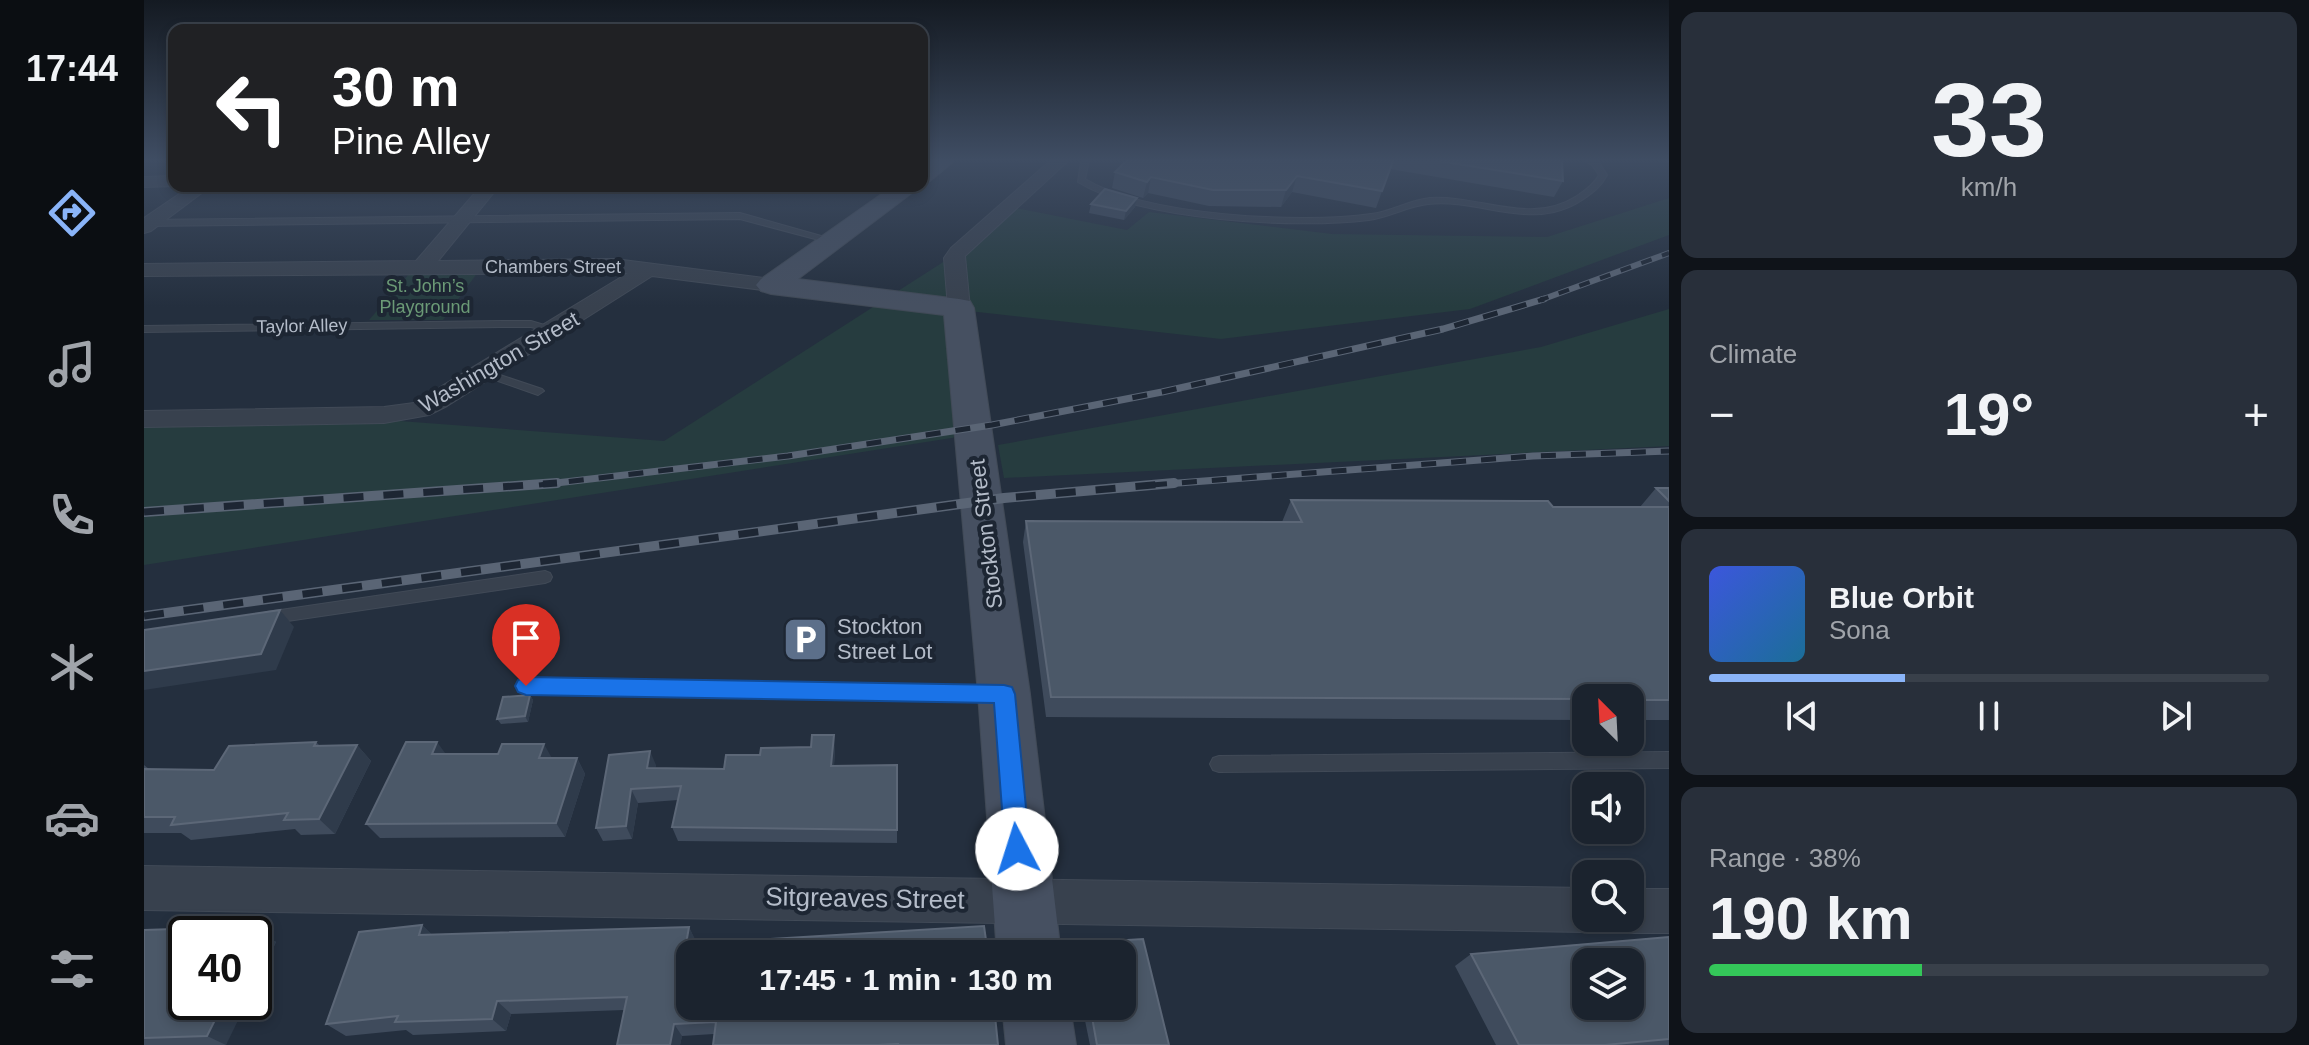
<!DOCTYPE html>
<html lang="en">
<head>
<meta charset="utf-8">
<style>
	body { margin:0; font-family:Helvetica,sans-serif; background:#282f3a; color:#f1f3f6; height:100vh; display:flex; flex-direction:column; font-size:30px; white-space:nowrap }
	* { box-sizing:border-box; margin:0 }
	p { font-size:26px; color:#a0a4aa }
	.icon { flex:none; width:44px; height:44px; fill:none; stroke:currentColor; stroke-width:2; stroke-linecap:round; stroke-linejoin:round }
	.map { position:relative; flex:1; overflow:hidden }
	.details { display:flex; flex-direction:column; gap:12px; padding:12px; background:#0f1319; width:640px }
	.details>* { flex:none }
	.top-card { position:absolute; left:24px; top:24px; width:760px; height:168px; border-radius:16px; box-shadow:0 4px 12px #0003,0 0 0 2px #39404a; background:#202124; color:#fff; overflow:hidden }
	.needle { width:52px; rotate:336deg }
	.tools { position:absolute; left:1428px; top:684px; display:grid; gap:16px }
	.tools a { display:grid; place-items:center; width:72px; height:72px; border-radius:16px; background:#1b232e; box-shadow:0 4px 12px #0003,0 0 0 2px #39404a; font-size:40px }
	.speed { position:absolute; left:24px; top:916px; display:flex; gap:16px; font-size:40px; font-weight:700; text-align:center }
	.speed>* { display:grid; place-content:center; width:104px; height:104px; border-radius:50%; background:#1b232e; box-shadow:0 4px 12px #0003,0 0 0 2px #39404a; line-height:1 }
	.speed .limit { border:4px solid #111; border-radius:12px; background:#fff; color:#111 }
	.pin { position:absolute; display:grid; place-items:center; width:68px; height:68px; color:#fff; margin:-82px -34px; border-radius:50% 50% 50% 0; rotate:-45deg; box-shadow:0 0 8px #0007 }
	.pin .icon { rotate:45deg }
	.me { position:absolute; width:88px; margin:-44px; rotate:355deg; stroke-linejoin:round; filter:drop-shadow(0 0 6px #0008) }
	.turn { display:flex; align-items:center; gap:28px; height:168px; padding:0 32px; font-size:36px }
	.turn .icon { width:104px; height:104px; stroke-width:2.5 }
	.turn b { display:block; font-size:56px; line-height:68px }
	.big { font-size:60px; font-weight:700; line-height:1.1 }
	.details .tile { flex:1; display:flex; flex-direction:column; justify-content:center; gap:12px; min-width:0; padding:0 28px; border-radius:16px; background:#282f3a }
	.details .dial { align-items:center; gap:0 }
	.dial b { font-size:104px; line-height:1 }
	.song { display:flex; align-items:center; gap:24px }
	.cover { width:96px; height:96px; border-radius:12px; background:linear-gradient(135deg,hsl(230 70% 55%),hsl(200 70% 35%)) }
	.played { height:8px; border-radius:4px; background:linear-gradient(90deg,#8ab4f8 35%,#39404a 35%) }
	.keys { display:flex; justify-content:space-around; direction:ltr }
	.heat { display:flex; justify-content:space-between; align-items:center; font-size:44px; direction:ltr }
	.charge { height:12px; border-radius:6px; background:linear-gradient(90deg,#34c759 38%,#39404a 0) }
	.trip { position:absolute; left:532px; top:940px; width:460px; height:80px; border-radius:16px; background:#1b232e; box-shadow:0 4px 12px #0003,0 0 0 2px #39404a; font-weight:700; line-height:80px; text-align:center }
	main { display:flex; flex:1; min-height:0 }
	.menu { display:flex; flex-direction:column; width:144px; justify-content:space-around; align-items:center; background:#0b0e12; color:#a0a4aa }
	.menu .icon { width:56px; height:56px }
	.menu .selected { color:#8ab4f8 }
	.menu b { font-size:36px; color:#f1f3f6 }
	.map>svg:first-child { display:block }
	.green { fill:#263c3f }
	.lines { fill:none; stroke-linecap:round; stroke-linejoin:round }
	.lane-casing { stroke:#414a57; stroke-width:2 }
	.street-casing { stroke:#414a57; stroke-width:2 }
	.secondary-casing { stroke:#414a57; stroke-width:2 }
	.lane { fill:#38414e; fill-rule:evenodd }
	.street { fill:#38414e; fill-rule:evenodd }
	.secondary { fill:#465061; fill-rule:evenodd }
	.rail-far2-casing { stroke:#5a6575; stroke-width:6 }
	.rail-far1-casing { stroke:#5a6575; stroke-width:7 }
	.rail-casing { stroke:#5a6575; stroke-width:10 }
	.rail-far2 { stroke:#1d2633; stroke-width:4; stroke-dasharray:11; stroke-linecap:butt }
	.rail-far1 { stroke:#1d2633; stroke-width:5; stroke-dasharray:15; stroke-linecap:butt }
	.rail { stroke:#1d2633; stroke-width:7; stroke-dasharray:20; stroke-linecap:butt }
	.wall { fill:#3f4b5c }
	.shaded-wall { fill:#2f3b4b }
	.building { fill:#4b5868; stroke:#5c6777; stroke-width:2; fill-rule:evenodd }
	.route { fill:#1a73e8; stroke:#114b97; stroke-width:2 }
	.labels { text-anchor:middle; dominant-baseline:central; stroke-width:8; stroke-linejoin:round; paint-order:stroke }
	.far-street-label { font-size:18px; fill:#b4bcc9; stroke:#1d2633 }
	.far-park-label { font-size:18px; fill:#6b9a76; stroke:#1d2633 }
	.street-label { font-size:22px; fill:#b4bcc9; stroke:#1d2633 }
	.poi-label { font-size:22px; fill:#b4bcc9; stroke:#1d2633; text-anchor:start }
	.near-street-label { font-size:26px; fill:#b4bcc9; stroke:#1d2633 }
</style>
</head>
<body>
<main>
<nav class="menu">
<b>17:44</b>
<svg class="icon selected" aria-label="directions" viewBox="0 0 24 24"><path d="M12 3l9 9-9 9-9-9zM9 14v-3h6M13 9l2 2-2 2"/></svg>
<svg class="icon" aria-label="music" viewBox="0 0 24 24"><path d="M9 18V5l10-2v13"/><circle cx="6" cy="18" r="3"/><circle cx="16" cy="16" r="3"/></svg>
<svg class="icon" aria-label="phone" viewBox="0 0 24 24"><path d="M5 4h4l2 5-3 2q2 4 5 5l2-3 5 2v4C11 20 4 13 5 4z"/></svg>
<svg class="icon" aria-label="climate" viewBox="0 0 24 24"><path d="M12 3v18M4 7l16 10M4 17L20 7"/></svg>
<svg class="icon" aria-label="car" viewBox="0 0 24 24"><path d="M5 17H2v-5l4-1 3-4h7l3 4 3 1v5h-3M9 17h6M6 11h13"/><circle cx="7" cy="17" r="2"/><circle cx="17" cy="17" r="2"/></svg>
<svg class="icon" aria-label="filters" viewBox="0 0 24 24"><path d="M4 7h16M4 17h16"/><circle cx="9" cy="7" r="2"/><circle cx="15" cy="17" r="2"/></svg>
</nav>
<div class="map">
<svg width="1525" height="1045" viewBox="0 0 1525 1045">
	<rect width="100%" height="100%" fill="#242f3e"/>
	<g class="green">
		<polygon points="1525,198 1525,235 1326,309 1077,339 816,310 833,434 0,565 0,422 229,419 520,441 807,257 872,208 983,230 1005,212 1188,234 1403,237"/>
		<polygon points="334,272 299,320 225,320 265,274"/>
		<polygon points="1525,309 1525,446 860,478 854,445 1397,347"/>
	</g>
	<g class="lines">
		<defs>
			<g id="lane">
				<path d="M937 161H945L941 179C1002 216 1156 224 1227 214 1247 212 1265 200 1286 198 1337 195 1386 226 1433 196 1442 190 1450 184 1455 175L1448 165 1441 161H1454L1463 175C1457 187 1448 193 1438 200 1388 233 1337 198 1284 204 1264 206 1246 217 1225 220 1152 229 997 221 934 182Z"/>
				<polygon points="596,213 695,241 690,244 596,219 0,226 0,220"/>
				<polygon points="357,321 387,321 417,330 412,333 387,327 357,327 0,332 0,326"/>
				<polygon points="341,370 398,389 400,391 394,395 337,375 335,373"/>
				<polygon points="401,571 406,573 408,577 406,581 401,583 123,624 117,622 115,618 117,614 123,612"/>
				<polygon points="382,679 852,687 858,689 861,694 858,699 852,701 382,693 376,691 374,686 376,681"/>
				<polygon points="1525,752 1525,768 1075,772 1069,770 1066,764 1069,758 1075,756"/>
			</g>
			<g id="street">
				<polygon points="906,161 924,161 821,256 826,308 823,313 807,313 804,308 800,258 807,248"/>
				<polygon points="30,176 31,186 0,187 0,177"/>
				<polygon points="47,186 67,186 7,231 0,233 0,218"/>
				<polygon points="337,186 355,186 294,261 471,259 627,279 638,285 627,291 508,276 303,406 285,415 240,423 0,427 0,411 240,407 270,403 484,273 0,276 0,264 272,261"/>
				<polygon points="0,866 1442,888 1442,918 1461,918 1458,926 1442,932 0,910"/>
				<polygon points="1486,889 1525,889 1525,933 1486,933 1470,927 1467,918 1486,918"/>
			</g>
			<g id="secondary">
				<polygon points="784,161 810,161 786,181 778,183 778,165"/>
				<polygon points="749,186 777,186 654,279 815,299 826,301 830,308 886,694 917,954 853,954 834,694 800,315 627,294 617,291 612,285 617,279"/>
				<polygon points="858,1006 926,1006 932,1045 862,1045"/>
			</g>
		</defs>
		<use href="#lane" class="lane-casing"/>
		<use href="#street" class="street-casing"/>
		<use href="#secondary" class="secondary-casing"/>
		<use href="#lane" class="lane"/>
		<use href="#street" class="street"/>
		<use href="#secondary" class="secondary"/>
		<defs>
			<polyline id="rail-far2" points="1394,301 1525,253"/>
			<g id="rail-far1">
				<polyline points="395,485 644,456 848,425 1018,392 1299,329 1400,299"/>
				<polyline points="1008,485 1389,456 1525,451"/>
			</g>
			<g id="rail">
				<polyline points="0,512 413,483"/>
				<polyline points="0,616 860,498 1030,483"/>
			</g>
		</defs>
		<use href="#rail-far2" class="rail-far2-casing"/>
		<use href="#rail-far1" class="rail-far1-casing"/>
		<use href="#rail" class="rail-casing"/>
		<use href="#rail-far2" class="rail-far2"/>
		<use href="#rail-far1" class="rail-far1"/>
		<use href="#rail" class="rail"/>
	</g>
	<g class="wall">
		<polygon points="982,161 1418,161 1419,181 1410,197 1246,169 1232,208 1148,192 1137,207 1065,206 1004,193 999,198 968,188 971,172"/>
		<polygon points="993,198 991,207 980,220 945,213 947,204"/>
		<polygon points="1512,488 1525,488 1525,720 1486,720 1486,698 1442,698 1442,720 902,717 879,542 882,521 1138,522 1147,500 1409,507 1496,507"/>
		<polygon points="386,695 389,700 384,722 357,724 353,719"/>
		<polygon points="172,742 176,746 213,745 227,761 191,834 157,835 151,829 47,840 37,833 0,833 0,765 5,769 70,770"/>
		<polygon points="691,749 690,766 753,765 753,843 534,841 528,827 534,800 494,803 488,839 459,841 452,828 465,755 512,765 511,768 580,769 616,755"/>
		<polygon points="302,754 433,758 441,774 421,837 236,838 222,824"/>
		<polygon points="278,925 288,935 545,927 552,943 854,1045 569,1045 570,1034 538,1036 536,1045 473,1045 480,1010 367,1014 362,1031 269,1035 262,1030 202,1036 182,1024"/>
		<polygon points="0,930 115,931 132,942 110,987 110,934 82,1045 0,1045"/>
		<polygon points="1525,937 1525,1045 1352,1045 1311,966 1327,954"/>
		<polygon points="999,939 1025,1045 946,1045 938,1006 978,1006 978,954 929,954 934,943"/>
	</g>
	<g class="shaded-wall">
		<polygon points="1153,176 1148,192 1137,207 1142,190"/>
		<polygon points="1007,177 1004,193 999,198 1003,182"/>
		<polygon points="993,198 991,207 980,220 982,211"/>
		<polygon points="136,610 150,627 132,670 0,690 0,671"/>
		<polygon points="386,695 389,700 384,722 381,716"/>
		<polygon points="690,735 691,749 689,779 687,766"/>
		<polygon points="293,742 304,757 288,754"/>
		<polygon points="400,744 409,760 395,758"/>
		<polygon points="213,745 227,761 191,834 175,819"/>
		<polygon points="506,751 512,765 509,782 503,768"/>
		<polygon points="433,758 441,774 421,837 412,823"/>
		<polygon points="487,789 494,803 488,839 482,826"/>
		<polygon points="278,925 293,939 275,935"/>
		<polygon points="545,927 552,941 550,954 542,944"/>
		<polygon points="115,931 132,942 110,987 110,942"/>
		<polygon points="353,1001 367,1014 362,1031 348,1019"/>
		<polygon points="80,1002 103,1002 82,1045 63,1036"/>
		<polygon points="530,1024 538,1036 536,1045 526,1045"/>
	</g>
	<g class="building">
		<polygon points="982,161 1249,161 1238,191 1153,176 1142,190 1069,190 1007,177 1003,182 971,172"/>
		<polygon points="1295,161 1418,161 1419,181"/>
		<polygon points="961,189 993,198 982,211 947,204"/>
		<polygon points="1512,488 1525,488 1525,501"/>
		<polygon points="1147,500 1404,501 1409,507 1525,507 1525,700 1486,700 1486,698 1442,698 1442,699 907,697 882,521 1158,522"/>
		<polygon points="136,610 117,654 0,671 0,630"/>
		<polygon points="386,695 381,716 353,719 359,697"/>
		<polygon points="668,735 690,735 687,766 753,765 753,830 528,827 537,786 487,789 482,826 452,828 465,755 506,751 503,768 580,769 582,755 616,755 617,748 667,747"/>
		<polygon points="172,742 170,746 213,745 175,819 140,820 144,813 27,825 31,817 0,817 0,769 70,770 85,746"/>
		<polygon points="262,742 293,742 288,754 354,754 358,744 400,744 395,758 433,758 412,823 222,824"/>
		<polygon points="278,925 275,935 545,927 542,944 840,926 844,954 546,954 546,1006 850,1006 854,1045 754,1045 754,1044 733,1045 569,1045 572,1022 530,1024 526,1045 473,1045 483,997 353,1001 348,1019 251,1022 254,1016 182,1024 215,932"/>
		<polygon points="30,929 115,931 110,942 110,934 42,934 42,1002 80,1002 63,1036 0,1038 0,930"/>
		<path d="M1525 937V1039L1461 1045H1375L1327 954ZM1442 962H1486V1006H1442Z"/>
		<polygon points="999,939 1025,1045 953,1045 946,1006 978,1006 978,954 936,954 934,943"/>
	</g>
	<linearGradient id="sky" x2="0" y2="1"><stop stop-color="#141a22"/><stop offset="0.52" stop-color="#3f4d63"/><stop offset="1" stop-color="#3f4d63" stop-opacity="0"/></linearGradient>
	<rect width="1525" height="307" fill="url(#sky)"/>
	<polygon class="route" points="382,677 860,685 868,687 871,694 886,849 882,857 873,861 864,857 861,849 850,703 382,695 374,692 371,686 374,680"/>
	<defs>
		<symbol id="parking-square" viewBox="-11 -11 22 22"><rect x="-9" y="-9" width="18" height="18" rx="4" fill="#5c6f8a" stroke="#1d2633"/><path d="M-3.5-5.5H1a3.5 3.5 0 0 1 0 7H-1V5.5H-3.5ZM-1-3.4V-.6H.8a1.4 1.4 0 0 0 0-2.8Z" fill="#fff"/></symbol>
	</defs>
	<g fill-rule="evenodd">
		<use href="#parking-square" x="636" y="614" width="51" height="51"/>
	</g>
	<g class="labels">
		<g class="far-street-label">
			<text x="409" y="267">Chambers Street</text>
			<text transform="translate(158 326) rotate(-1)">Taylor Alley</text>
		</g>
		<g class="far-park-label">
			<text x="281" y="286">St. John’s<tspan x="281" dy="21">Playground</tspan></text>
		</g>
		<g class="street-label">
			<text transform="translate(355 362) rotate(-30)">Washington Street</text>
			<text transform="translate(842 534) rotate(-97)">Stockton Street</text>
		</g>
		<g class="poi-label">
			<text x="693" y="626">Stockton<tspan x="693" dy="25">Street Lot</tspan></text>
		</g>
		<g class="near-street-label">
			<text transform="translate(721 898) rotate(1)">Sitgreaves Street</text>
		</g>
	</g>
</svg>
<div class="tools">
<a><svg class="needle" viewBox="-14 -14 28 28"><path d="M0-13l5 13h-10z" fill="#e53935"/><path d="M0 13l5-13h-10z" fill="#a0a4aa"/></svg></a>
<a><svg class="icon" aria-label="sound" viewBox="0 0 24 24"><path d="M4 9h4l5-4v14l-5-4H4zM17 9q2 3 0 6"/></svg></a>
<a><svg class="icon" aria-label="search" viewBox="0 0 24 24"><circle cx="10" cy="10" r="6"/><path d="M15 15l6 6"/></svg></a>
<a><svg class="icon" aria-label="layers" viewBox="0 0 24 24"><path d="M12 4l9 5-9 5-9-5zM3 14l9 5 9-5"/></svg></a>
</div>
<div class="speed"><div class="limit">40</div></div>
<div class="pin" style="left:382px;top:686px;background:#d93025"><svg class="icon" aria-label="arrive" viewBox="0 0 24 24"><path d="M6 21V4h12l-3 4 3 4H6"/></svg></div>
<svg class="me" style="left:873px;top:849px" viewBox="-20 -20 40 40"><circle r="19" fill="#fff"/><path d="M0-13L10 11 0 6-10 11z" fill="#1a73e8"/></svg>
<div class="trip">17:45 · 1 min · 130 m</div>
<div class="top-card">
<div class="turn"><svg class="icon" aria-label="left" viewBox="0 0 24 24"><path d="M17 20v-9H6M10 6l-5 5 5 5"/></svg><div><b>30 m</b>Pine Alley</div></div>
</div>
</div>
<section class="details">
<div class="tile dial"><b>33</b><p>km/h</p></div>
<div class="tile"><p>Climate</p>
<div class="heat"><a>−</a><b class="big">19°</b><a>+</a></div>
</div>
<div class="tile">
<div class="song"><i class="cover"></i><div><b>Blue Orbit</b><p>Sona</p></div></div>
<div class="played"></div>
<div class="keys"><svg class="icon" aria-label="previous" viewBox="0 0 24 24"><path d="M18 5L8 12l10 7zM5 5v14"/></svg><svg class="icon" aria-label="pause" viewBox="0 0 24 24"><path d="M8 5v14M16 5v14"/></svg><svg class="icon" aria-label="next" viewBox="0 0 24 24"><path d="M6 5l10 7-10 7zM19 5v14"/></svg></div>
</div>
<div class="tile"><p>Range · 38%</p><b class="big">190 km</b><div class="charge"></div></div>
</section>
</main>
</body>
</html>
